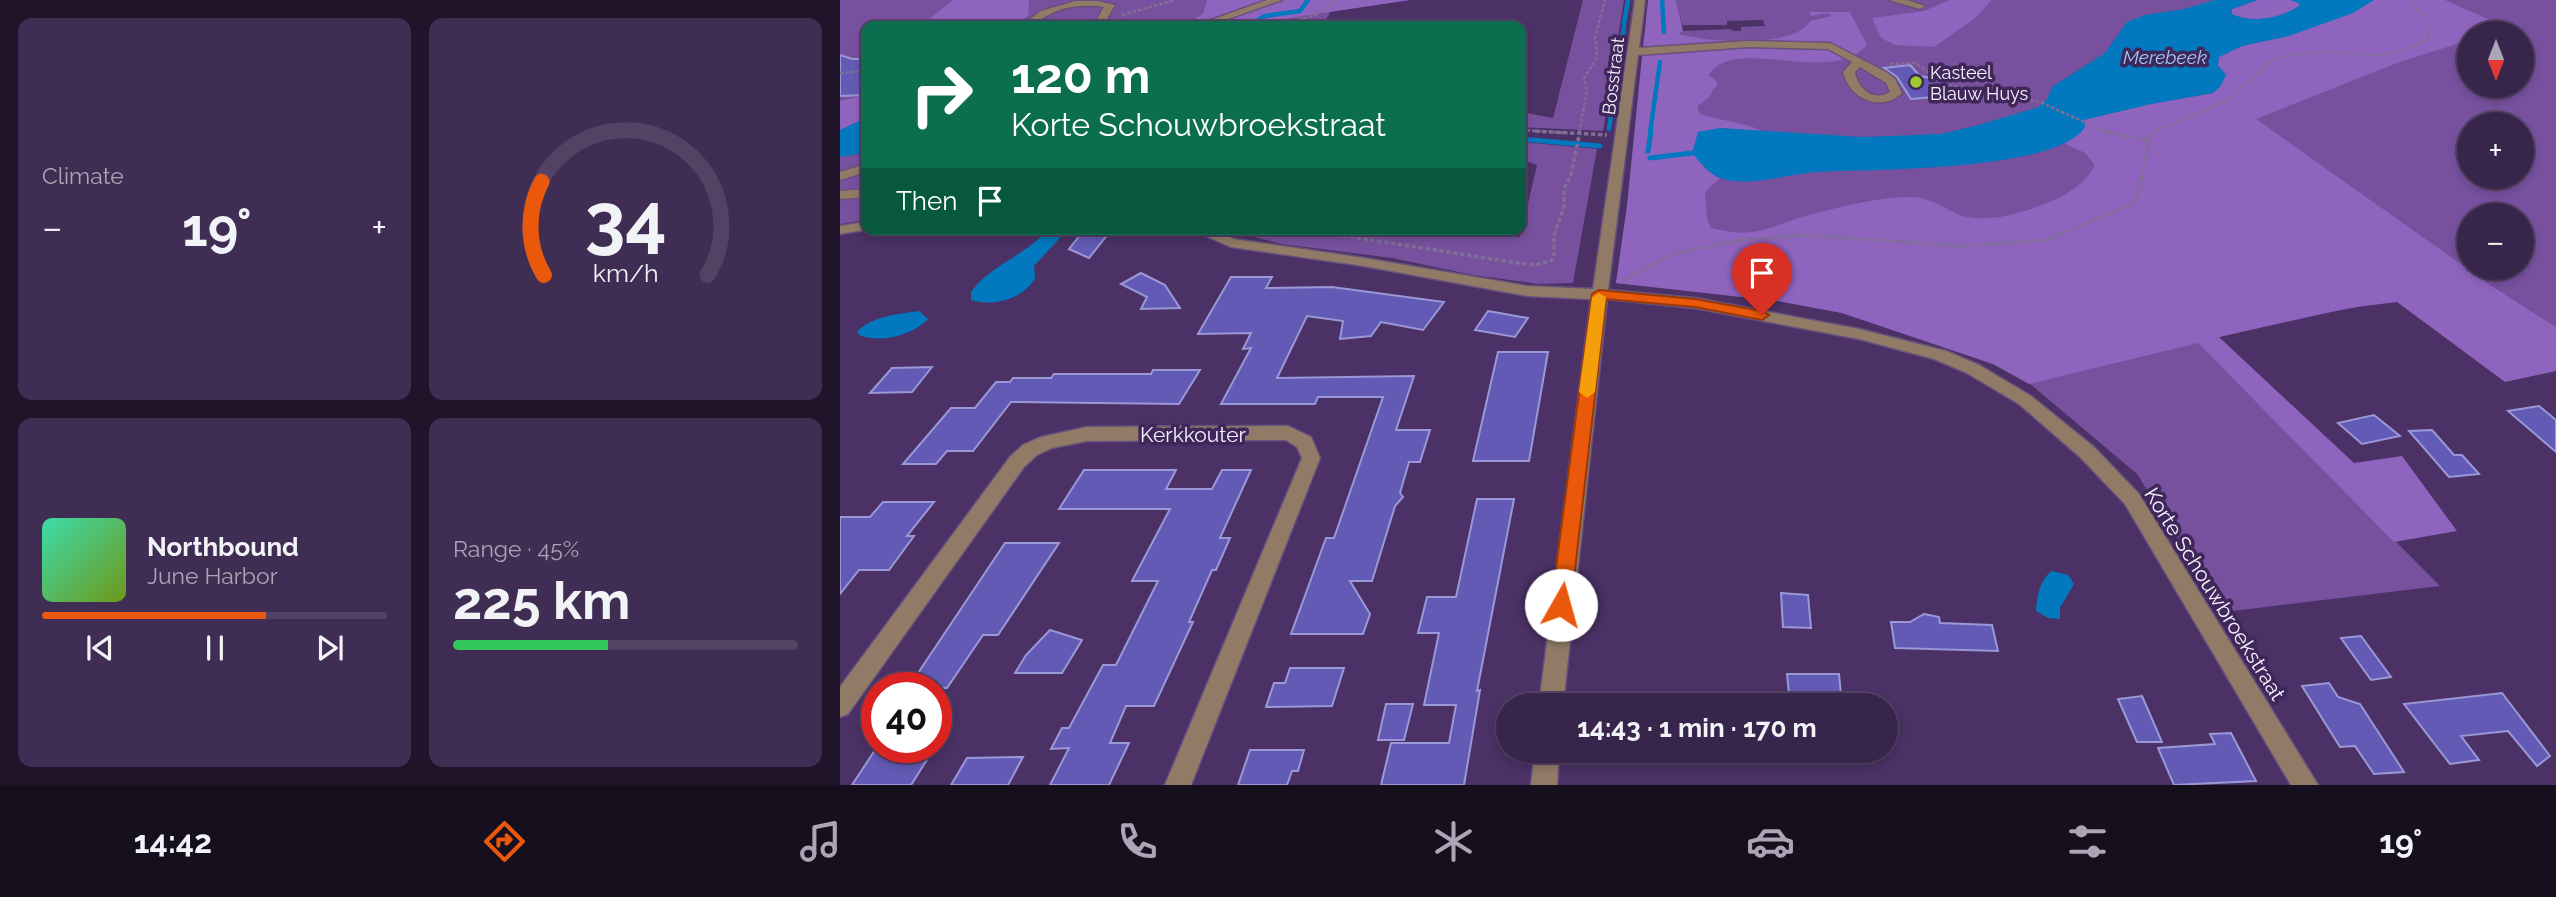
<!DOCTYPE html>
<html lang="en">
<head>
<meta charset="utf-8">
<style>
	body { margin:0; font-family:Raleway,sans-serif; background:#3f2d53; color:#f1f3f6; height:100vh; display:flex; flex-direction:column; font-size:26px; white-space:nowrap }
	* { box-sizing:border-box; margin:0 }
	p { font-size:23px; color:#aba5b5 }
	.icon { flex:none; width:38px; height:38px; fill:none; stroke:currentColor; stroke-width:2; stroke-linecap:round; stroke-linejoin:round }
	.map { position:relative; flex:1; overflow:hidden }
	.side { display:flex; flex-direction:column; gap:18px; padding:18px; background:#1f142a; width:840px }
	.side>* { flex:none }
	.banner { position:absolute; left:21px; top:21px; width:665px; height:214px; border-radius:14px; box-shadow:0 4px 10px #0003,0 0 0 2px #524264; background:#0b6e4f; color:#fff; overflow:hidden }
	.needle { width:46px; rotate:180deg }
	.tools { position:absolute; left:1617px; top:21px; display:grid; gap:14px }
	.tools a { display:grid; place-items:center; width:77px; height:77px; border-radius:50%; background:#38254c; box-shadow:0 4px 10px #0003,0 0 0 2px #524264; font-size:35px }
	.speed { position:absolute; left:21px; top:672px; display:flex; gap:14px; font-size:35px; font-weight:700; text-align:center }
	.speed>* { display:grid; place-content:center; width:91px; height:91px; border-radius:50%; background:#38254c; box-shadow:0 4px 10px #0003,0 0 0 2px #524264; line-height:1 }
	.speed .limit { border:10px solid #d22; background:#fff; color:#111 }
	.pin { position:absolute; display:grid; place-items:center; width:60px; height:60px; color:#fff; margin:-72px -30px; border-radius:50% 50% 50% 0; rotate:-45deg; box-shadow:0 0 7px #0007 }
	.pin .icon { rotate:45deg }
	.me { position:absolute; width:77px; margin:-38px; rotate:7deg; stroke-linejoin:round; filter:drop-shadow(0 0 5px #0008) }
	.turn { display:flex; align-items:center; gap:24px; height:147px; padding:0 35px; font-size:32px }
	.turn .icon { width:91px; height:91px; stroke-width:2.5 }
	.turn b { display:block; font-size:49px; line-height:60px }
	.then { display:flex; align-items:center; height:66px; padding:0 35px; background:#0003; gap:14px; font-size:26px }
	.big { font-size:52px; font-weight:700; line-height:1.1 }
	.side .widget { flex:1; display:flex; flex-direction:column; justify-content:center; gap:10px; min-width:0; padding:0 24px; border-radius:14px; background:#3f2d53 }
	.side .dial { align-items:center; gap:0 }
	.dial svg { height:182px; overflow:visible; fill:none; stroke:#524264; stroke-width:7; stroke-linecap:round; text-anchor:middle }
	.dial text { fill:#f1f3f6; stroke:none }
	.song { display:flex; align-items:center; gap:21px }
	.cover { width:84px; height:84px; border-radius:10px; background:linear-gradient(135deg,hsl(160 70% 55%),hsl(80 70% 35%)) }
	.played { height:7px; border-radius:4px; background:linear-gradient(90deg,#ea580c 65%,#524264 65%) }
	.keys { display:flex; justify-content:space-around; direction:ltr }
	.heat { display:flex; justify-content:space-between; align-items:center; font-size:38px; direction:ltr }
	.charge { height:10px; border-radius:5px; background:linear-gradient(90deg,#34c759 45%,#524264 0) }
	.side .tiles { flex:1; display:grid; gap:18px; grid-template-columns:repeat(2,1fr) }
	.trip { position:absolute; left:656px; top:693px; width:402px; height:70px; border-radius:35px; background:#38254c; box-shadow:0 4px 10px #0003,0 0 0 2px #524264; font-weight:700; line-height:70px; text-align:center }
	.menu { display:flex; height:112px; justify-content:space-around; align-items:center; background:#160f1e; color:#aba5b5 }
	.menu .icon { width:49px; height:49px }
	.menu .active { color:#ea580c }
	.menu b { font-size:32px; color:#f1f3f6 }
	main { display:flex; flex:1; min-height:0 }
	.map>svg:first-child { display:block }
	.green { fill:#77519e; fill-rule:evenodd }
	.forest { fill:#8f64be }
	.water { fill:#0279bf }
	.lines { fill:none; stroke-linecap:round; stroke-linejoin:round }
	.stream-far1 { stroke:#0279bf; stroke-width:4.5 }
	.stream { stroke:#0279bf; stroke-width:5 }
	.building { fill:#635ab6; stroke:#9a98d6; stroke-width:2 }
	.minor-casing { stroke:#67507e; stroke-width:3 }
	.path-far1 { stroke:#816e96; stroke-width:2.5; stroke-dasharray:3.5 2; stroke-linecap:butt }
	.path { stroke:#816e96; stroke-width:3.5; stroke-dasharray:4.5 2.5; stroke-linecap:butt }
	.minor { fill:#917b66; fill-rule:evenodd }
	.route { fill:#ea580c; stroke:#983908; stroke-width:2 }
	.slow { fill:#f59e0b }
	.poi-dot { fill:#9dca2f; stroke:#40275a; stroke-width:2.5 }
	.labels { text-anchor:middle; dominant-baseline:central; stroke-width:7; stroke-linejoin:round; paint-order:stroke }
	.far-poi-label { font-size:18px; fill:#f7f2ff; stroke:#40275a; text-anchor:start }
	.far-street-label { font-size:18px; fill:#f7f2ff; stroke:#40275a }
	.far-water-label { font-size:19px; font-style:italic; fill:#9fc9ee; stroke:#40275a }
	.street-label { font-size:21px; fill:#f7f2ff; stroke:#40275a }
</style>
</head>
<body>
<main>
<section class="side">
<div class="tiles">
<div class="widget"><p>Climate</p>
<div class="heat"><a>−</a><b class="big">19°</b><a>+</a></div>
</div>
<div class="widget dial"><svg viewBox="0 0 100 80">
<path d="M14 69A42 42 0 1 1 86 69"/>
<path d="M14 69A42 42 0 0 1 13 28" stroke="#ea580c"/>
<text x="50" y="56" font-size="32" font-weight="700">34</text>
<text x="50" y="72" font-size="11">km/h</text>
</svg></div>
<div class="widget">
<div class="song"><i class="cover"></i><div><b>Northbound</b><p>June Harbor</p></div></div>
<div class="played"></div>
<div class="keys"><svg class="icon" aria-label="previous" viewBox="0 0 24 24"><path d="M18 5L8 12l10 7zM5 5v14"/></svg><svg class="icon" aria-label="pause" viewBox="0 0 24 24"><path d="M8 5v14M16 5v14"/></svg><svg class="icon" aria-label="next" viewBox="0 0 24 24"><path d="M6 5l10 7-10 7zM19 5v14"/></svg></div>
</div>
<div class="widget"><p>Range · 45%</p><b class="big">225 km</b><div class="charge"></div></div>
</div>
</section>
<div class="map">
<svg width="1716" height="785" viewBox="0 0 1716 785">
	<rect width="100%" height="100%" fill="#4b3165"/>
	<g class="green">
		<polygon points="0,0 570,0 491,11 482,26 26,26 26,220 0,224"/>
		<polygon points="743,0 784,0 763,131 681,127 681,112 713,118"/>
		<path d="M836 0H1716V327L1646 282C1550 303 1453 316 1358 343L1600 586 1384 612 1297 474 1189 383 1153 364 1002 313 938 301 776 283 787 206 804 35 839 34 843 31 891 29 892 31H901V27L925 26 923 20 887 21V25H842ZM1629 33H1682V86H1629ZM1629 124H1682V177H1629ZM1629 215H1682V268H1629Z"/>
		<polygon points="681,142 757,149 733,283 698,284 633,275 552,258 442,244 383,229 620,229 680,237 697,165 681,159"/>
	</g>
	<g class="forest">
		<polygon points="113,0 189,0 188,16 174,26 81,26"/>
		<polygon points="367,0 570,0 430,21 423,26 343,26 363,14"/>
		<path d="M808 0H836L843 31 839 34C866 42 955 49 970 21L992 16 989 13 971 16 969 12H1010L1027 45C990 87 894 34 869 75L878 83 868 98 858 106V111L862 115 910 126 925 132 880 128 852 153 868 171 880 178 865 192 867 219 871 228C885 231 899 234 913 232 929 230 944 222 959 218 988 209 1039 197 1069 197 1088 197 1097 204 1113 212 1126 220 1151 219 1165 216 1195 209 1241 195 1255 165L1245 153 1224 143 1232 137 1243 120 1311 104 1373 93 1386 75 1378 65 1379 57 1402 46 1449 36 1534 0H1605L1668 28 1650 33H1629V40L1557 63 1416 119 1646 282 1716 327V371L1665 382 1557 302 1508 308 1379 337 1514 463 1562 456 1617 531 1554 542 1358 343 1189 384 1153 364 1002 313 938 301 776 283 787 206Z"/>
		<polygon points="1110,0 1152,0 1134,19 1094,47 1055,45 1041,38 1032,18 1084,11"/>
		<path d="M1418 0H1450L1459 3V6C1441 18 1411 24 1392 14V9Z"/>
		<polygon points="26,95 26,118 0,130 0,101"/>
	</g>
	<g class="water">
		<path d="M1375 0H1418L1392 9V14C1411 24 1441 18 1459 6V3L1450 0H1534L1513 13 1488 22 1449 36 1402 46 1379 57 1378 65 1386 75 1380 87 1373 93 1311 104 1244 120 1245 127C1217 172 1029 169 976 172 947 174 909 188 880 178 869 174 860 162 852 153L858 132 880 128 1023 137 1101 134 1135 126 1199 107 1207 99 1212 87 1265 53 1287 22 1305 15 1344 9Z"/>
		<polygon points="26,118 26,153 0,157 0,130"/>
		<path d="M208 229H228L194 266 195 278C184 299 152 307 131 300V292C150 265 187 255 208 229Z"/>
		<path d="M79 311 88 319C73 335 40 344 19 335L17 332C31 316 59 314 79 311Z"/>
		<path d="M1212 571 1228 575 1234 584 1220 608V619L1208 618 1196 611C1197 597 1200 579 1212 571Z"/>
	</g>
	<g class="lines">
		<g class="stream-far1">
			<polyline points="822,0 824,32"/>
			<polyline points="784,23 788,0"/>
			<polyline points="408,26 425,16 460,11 468,0"/>
			<polyline points="769,129 784,27"/>
			<polyline points="810,133 820,62"/>
		</g>
		<g class="stream">
			<polyline points="681,139 760,146"/>
			<polyline points="808,151 811,131"/>
			<polyline points="810,158 852,153"/>
		</g>
	</g>
	<g class="building">
		<polygon points="0,55 12,59 26,59 26,95 0,96"/>
		<polygon points="1070,65 1080,76 1091,78 1094,97 1071,99 1057,77 1044,68"/>
		<polygon points="245,229 272,229 249,258 229,249"/>
		<polygon points="301,273 325,285 340,308 301,309 307,297 281,284"/>
		<polygon points="391,277 432,277 426,288 492,287 604,302 583,330 541,322 531,336 500,339 503,321 467,316 437,378 574,376 556,430 590,430 580,462 569,462 560,493 563,497 555,506 532,581 510,581 530,614 523,634 451,634 486,538 494,538 543,397 478,397 475,404 381,404 411,348 403,349 411,333 358,334"/>
		<polygon points="648,311 688,318 675,337 635,330"/>
		<polygon points="658,352 708,352 689,461 633,461"/>
		<polygon points="92,367 72,392 30,393 52,368"/>
		<polygon points="313,370 360,370 339,404 171,402 133,451 107,451 96,464 63,464 111,408 135,408 156,382 170,382 173,378 211,378 214,374 311,374"/>
		<polygon points="1699,406 1716,420 1716,452 1668,411"/>
		<polygon points="1534,415 1560,436 1522,444 1498,423"/>
		<polygon points="1592,430 1614,455 1622,455 1639,474 1609,477 1569,431"/>
		<polygon points="244,470 336,470 326,489 372,489 382,470 411,470 380,538 390,538 376,570 372,570 349,622 353,622 314,706 286,706 270,743 289,743 269,785 210,785 229,748 211,749 222,728 229,728 263,665 276,665 318,581 292,581 330,509 219,509"/>
		<polygon points="637,499 674,499 637,691 640,690 624,785 541,785 551,743 609,743 616,705 584,705 599,633 578,633 587,597 616,597"/>
		<polygon points="43,502 94,502 67,536 74,536 49,570 19,570 0,594 0,517 30,517"/>
		<polygon points="165,543 219,543 158,635 143,635 107,688 68,688"/>
		<polygon points="941,593 968,595 971,628 943,627"/>
		<polygon points="1084,614 1099,617 1100,623 1152,625 1158,651 1055,648 1051,622 1070,622"/>
		<polygon points="210,630 242,640 222,673 175,673 186,655"/>
		<polygon points="1521,636 1551,677 1531,680 1501,638"/>
		<polygon points="450,668 504,668 492,706 426,707 434,683 445,683"/>
		<polygon points="947,674 999,674 1002,705 950,705"/>
		<polygon points="1489,683 1498,697 1520,704 1564,772 1534,774 1515,746 1500,747 1462,686"/>
		<polygon points="1662,693 1710,756 1697,766 1668,731 1621,736 1639,760 1610,764 1564,704"/>
		<polygon points="1302,696 1322,742 1297,742 1278,699"/>
		<polygon points="546,704 573,704 564,740 538,740"/>
		<polygon points="1391,733 1416,781 1334,785 1318,748 1375,744 1370,734"/>
		<polygon points="37,747 77,747 72,755 90,755 71,785 12,785"/>
		<polygon points="410,750 464,750 458,771 452,771 447,785 398,785"/>
		<polygon points="183,757 168,785 111,785 127,758"/>
	</g>
	<g class="lines">
		<defs>
			<g id="minor">
				<polygon points="427,0 442,0 368,26 354,26"/>
				<path d="M795 0H805L799 48 908 41 990 43 1046 72 1055 79 1062 93C1041 113 1009 99 1003 72L1012 62 988 49 908 47 798 55 768 290 855 298 1019 329 1106 351 1139 365 1191 396 1254 447 1299 494 1478 785H1451L1285 504 1240 457 1179 404 1127 373 1094 359 1019 339 855 308 767 299 723 705H699L751 299 687 296 524 266 391 247 350 229H370L394 239 524 258 687 286 753 289ZM1020 67 1046 83 1050 92C1033 102 1018 89 1015 72Z"/>
				<polygon points="1049,0 1067,0 1085,6 1080,9"/>
				<path d="M235 1H257L275 5 263 26H253L264 7C248 5 232 5 217 11 203 16 195 27 180 26L201 11Z"/>
				<polygon points="26,164 26,172 0,180 0,172"/>
				<polygon points="26,189 26,197 0,199 0,191"/>
				<polygon points="26,222 26,229 30,229 0,234 0,226"/>
				<polygon points="448,426 471,437 480,458 351,785 325,785 462,458 457,447 446,440 247,441 212,448 197,455 184,467 8,714 0,717 0,687 170,457 183,445 201,437 247,427"/>
				<polygon points="695,751 719,751 717,785 691,785"/>
			</g>
		</defs>
		<use href="#minor" class="minor-casing"/>
		<g class="path-far1">
			<polyline points="282,15 335,0"/>
			<polyline points="437,26 476,15 496,0"/>
			<polyline points="1050,64 1075,63 1105,84 1200,102 1268,133"/>
			<polyline points="0,73 26,71"/>
			<polyline points="681,130 725,133"/>
			<polyline points="739,133 747,92 744,78 757,58 755,37 765,0"/>
			<polyline points="1311,133 1386,101 1431,62 1446,55 1478,52 1539,55 1561,51 1588,40 1586,18 1570,0"/>
		</g>
		<g class="path">
			<polyline points="695,131 767,135"/>
			<polyline points="1262,131 1309,141"/>
			<polyline points="461,229 678,263 695,265 711,261 714,257 714,235 724,207 724,189 731,175 740,131"/>
			<polyline points="782,281 833,254 900,240 966,235 1120,246 1207,240 1296,202 1312,131"/>
		</g>
		<use href="#minor" class="minor"/>
	</g>
	<polygon class="route" points="759,290 855,299 922,311 929,315 922,320 855,307 766,299 731,605 728,611 721,613 714,611 711,605 752,294"/>
	<polygon class="slow" points="759,293 766,297 755,392 747,398 739,392 752,297"/>
	<circle class="poi-dot" cx="1076" cy="82" r="7"/>
	<g class="labels">
		<g class="far-poi-label">
			<text x="1090" y="72">Kasteel<tspan x="1090" dy="21">Blauw Huys</tspan></text>
		</g>
		<g class="far-street-label">
			<text transform="translate(773 76) rotate(-83)">Bosstraat</text>
		</g>
		<g class="far-water-label">
			<text x="1325" y="57">Merebeek</text>
		</g>
		<g class="street-label">
			<text x="353" y="434">Kerkkouter</text>
			<text transform="translate(1375 594) rotate(58)">Korte Schouwbroekstraat</text>
		</g>
	</g>
</svg>
<div class="tools">
<a><svg class="needle" viewBox="-14 -14 28 28"><path d="M0-13l5 13h-10z" fill="#e53935"/><path d="M0 13l5-13h-10z" fill="#aba5b5"/></svg></a>
<a>+</a>
<a>−</a>
</div>
<div class="speed"><div class="limit">40</div></div>
<div class="pin" style="left:922px;top:315px;background:#d93025"><svg class="icon" aria-label="arrive" viewBox="0 0 24 24"><path d="M6 21V4h12l-3 4 3 4H6"/></svg></div>
<svg class="me" style="left:721px;top:605px" viewBox="-20 -20 40 40"><circle r="19" fill="#fff"/><path d="M0-13L10 11 0 6-10 11z" fill="#ea580c"/></svg>
<div class="trip">14:43 · 1 min · 170 m</div>
<div class="banner">
<div class="turn"><svg class="icon" aria-label="right" viewBox="0 0 24 24"><path d="M7 20v-9h11M14 6l5 5-5 5"/></svg><div><b>120 m</b>Korte Schouwbroekstraat</div></div>
<div class="then">Then<svg class="icon" aria-label="arrive" viewBox="0 0 24 24"><path d="M6 21V4h12l-3 4 3 4H6"/></svg></div>
</div>
</div>
</main>
<nav class="menu">
<b>14:42</b>
<svg class="icon active" aria-label="directions" viewBox="0 0 24 24"><path d="M12 3l9 9-9 9-9-9zM9 14v-3h6M13 9l2 2-2 2"/></svg>
<svg class="icon" aria-label="music" viewBox="0 0 24 24"><path d="M9 18V5l10-2v13"/><circle cx="6" cy="18" r="3"/><circle cx="16" cy="16" r="3"/></svg>
<svg class="icon" aria-label="phone" viewBox="0 0 24 24"><path d="M5 4h4l2 5-3 2q2 4 5 5l2-3 5 2v4C11 20 4 13 5 4z"/></svg>
<svg class="icon" aria-label="climate" viewBox="0 0 24 24"><path d="M12 3v18M4 7l16 10M4 17L20 7"/></svg>
<svg class="icon" aria-label="car" viewBox="0 0 24 24"><path d="M5 17H2v-5l4-1 3-4h7l3 4 3 1v5h-3M9 17h6M6 11h13"/><circle cx="7" cy="17" r="2"/><circle cx="17" cy="17" r="2"/></svg>
<svg class="icon" aria-label="filters" viewBox="0 0 24 24"><path d="M4 7h16M4 17h16"/><circle cx="9" cy="7" r="2"/><circle cx="15" cy="17" r="2"/></svg>
<b>19°</b>
</nav>
</body>
</html>
